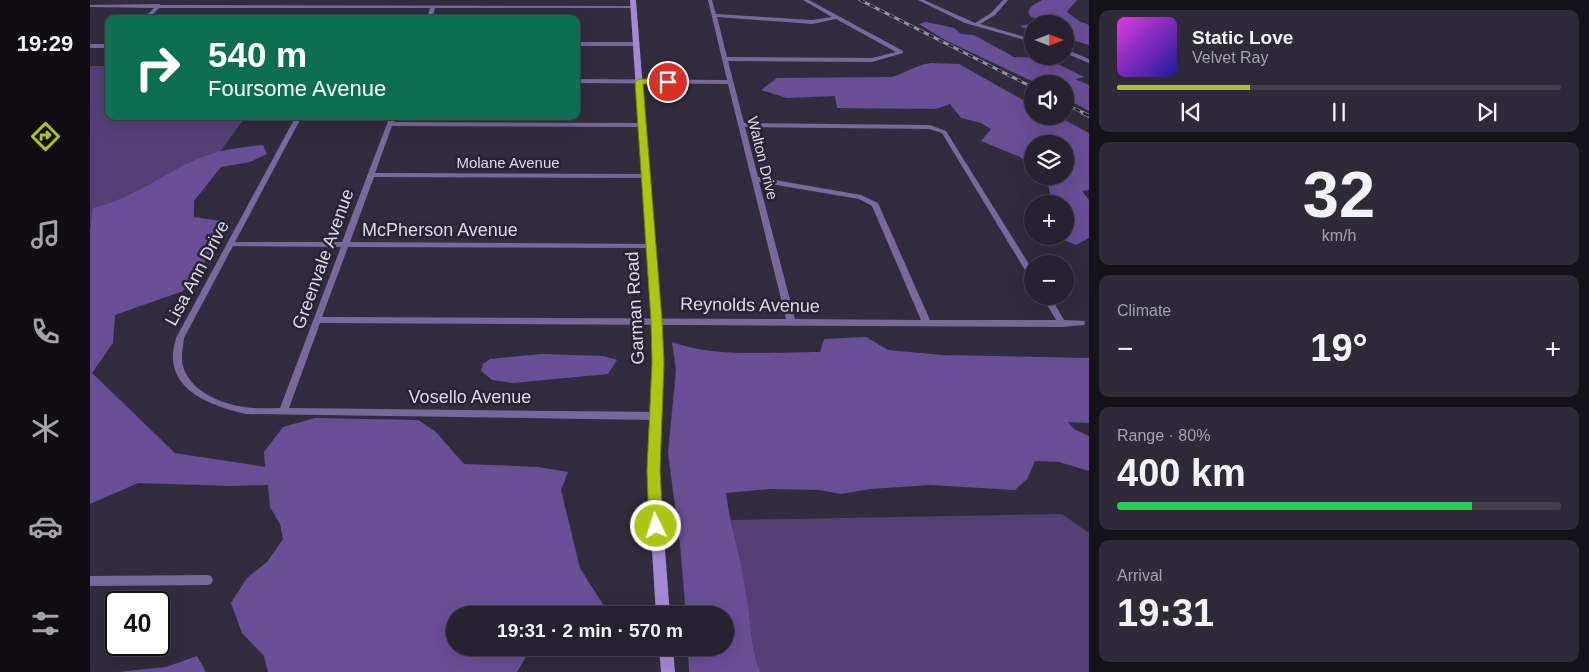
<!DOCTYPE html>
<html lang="en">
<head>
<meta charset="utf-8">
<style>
	body { margin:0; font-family:Arial,sans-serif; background:#2d2936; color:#f1f3f6; height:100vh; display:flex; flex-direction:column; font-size:19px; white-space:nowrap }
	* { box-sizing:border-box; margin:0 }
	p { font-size:16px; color:#a3a3aa }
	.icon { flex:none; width:28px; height:28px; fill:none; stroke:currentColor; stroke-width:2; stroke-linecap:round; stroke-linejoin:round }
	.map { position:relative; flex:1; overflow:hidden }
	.side { display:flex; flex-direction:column; gap:10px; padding:10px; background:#141219; width:500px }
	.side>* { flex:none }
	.guide { position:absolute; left:15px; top:15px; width:475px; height:105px; border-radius:10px; box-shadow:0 5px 20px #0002,0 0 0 1px #423e4a; background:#0b6e4f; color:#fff; overflow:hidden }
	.needle { width:32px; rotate:90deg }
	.tools { position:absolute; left:934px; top:15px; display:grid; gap:10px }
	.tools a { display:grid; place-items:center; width:50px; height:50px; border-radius:50%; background:#25212e; box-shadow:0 5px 20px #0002,0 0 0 1px #423e4a; font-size:25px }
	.speed { position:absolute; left:15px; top:591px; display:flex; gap:10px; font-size:25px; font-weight:700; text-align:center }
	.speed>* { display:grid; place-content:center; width:65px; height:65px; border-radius:50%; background:#25212e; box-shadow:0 5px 20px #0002,0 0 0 1px #423e4a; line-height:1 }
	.speed .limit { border:2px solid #111; border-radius:8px; background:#fff; color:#111 }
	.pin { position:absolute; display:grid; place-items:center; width:42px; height:42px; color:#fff; margin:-21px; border:2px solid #fff; border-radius:50%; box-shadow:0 1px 5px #0007 }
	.me { position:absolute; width:55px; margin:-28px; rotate:356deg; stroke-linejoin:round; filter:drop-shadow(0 0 4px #0008) }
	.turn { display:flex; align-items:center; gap:18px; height:105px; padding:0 20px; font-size:22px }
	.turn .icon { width:65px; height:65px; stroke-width:2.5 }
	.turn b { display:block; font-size:35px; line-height:42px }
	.big { font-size:38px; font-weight:600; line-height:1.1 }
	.side .widget { flex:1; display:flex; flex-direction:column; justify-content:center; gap:8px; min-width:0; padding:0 18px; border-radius:10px; background:#2d2936 }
	.side .dial { align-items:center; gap:0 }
	.dial b { font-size:65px; line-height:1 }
	.song { display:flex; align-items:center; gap:15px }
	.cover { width:60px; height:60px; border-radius:8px; background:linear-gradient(135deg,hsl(300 70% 55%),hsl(240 70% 35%)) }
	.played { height:5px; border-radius:2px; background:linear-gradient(90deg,#acc613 30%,#423e4a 30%) }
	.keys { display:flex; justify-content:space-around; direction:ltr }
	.heat { display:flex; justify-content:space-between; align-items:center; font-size:28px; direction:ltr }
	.charge { height:8px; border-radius:4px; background:linear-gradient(90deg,#34c759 80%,#423e4a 0) }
	.trip { position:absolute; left:356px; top:606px; width:288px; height:50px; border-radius:25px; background:#25212e; box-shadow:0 5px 20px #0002,0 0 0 1px #423e4a; font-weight:600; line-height:50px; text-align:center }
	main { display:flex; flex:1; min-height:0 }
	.tabs { display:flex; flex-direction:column; width:90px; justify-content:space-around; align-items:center; background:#0f0d12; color:#a3a3aa }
	.tabs .icon { width:35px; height:35px }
	.tabs .selected { color:#acc613 }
	.tabs b { font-size:22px; color:#f1f3f6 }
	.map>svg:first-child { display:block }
	.green { fill:#523f74 }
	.forest { fill:#684e95 }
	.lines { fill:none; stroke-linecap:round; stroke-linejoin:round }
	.street { fill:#79699b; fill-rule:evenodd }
	.secondary { fill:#a388d7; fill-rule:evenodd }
	.rail-far1-casing { stroke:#95919e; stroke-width:3 }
	.rail-casing { stroke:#95919e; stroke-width:4 }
	.rail-far1 { stroke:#282332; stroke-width:2; stroke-dasharray:5.5; stroke-linecap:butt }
	.rail { stroke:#282332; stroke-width:2.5; stroke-dasharray:8; stroke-linecap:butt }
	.route { fill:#acc613; stroke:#70810c }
	.labels { text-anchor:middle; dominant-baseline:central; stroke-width:5; stroke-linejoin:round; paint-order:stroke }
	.far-street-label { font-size:15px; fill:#dedbe6; stroke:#282332 }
	.street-label { font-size:18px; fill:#dedbe6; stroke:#282332 }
</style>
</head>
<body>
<main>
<nav class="tabs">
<b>19:29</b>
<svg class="icon selected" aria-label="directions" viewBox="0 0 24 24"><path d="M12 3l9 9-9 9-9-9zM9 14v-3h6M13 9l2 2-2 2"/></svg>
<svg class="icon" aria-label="music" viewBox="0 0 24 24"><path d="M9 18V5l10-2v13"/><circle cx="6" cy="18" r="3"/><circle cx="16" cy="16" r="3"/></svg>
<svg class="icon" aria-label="phone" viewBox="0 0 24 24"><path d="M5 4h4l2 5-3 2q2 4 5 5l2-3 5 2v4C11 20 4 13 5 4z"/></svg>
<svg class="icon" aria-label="climate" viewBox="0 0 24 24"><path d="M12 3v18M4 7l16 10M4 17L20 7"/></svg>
<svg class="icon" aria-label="car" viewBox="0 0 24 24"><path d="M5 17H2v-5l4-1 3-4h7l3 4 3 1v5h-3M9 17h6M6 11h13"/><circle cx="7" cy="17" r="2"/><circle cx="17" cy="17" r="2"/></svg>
<svg class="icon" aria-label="filters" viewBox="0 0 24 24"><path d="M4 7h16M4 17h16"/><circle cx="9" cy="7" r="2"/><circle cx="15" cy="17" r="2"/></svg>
</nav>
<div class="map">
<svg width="999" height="672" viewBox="0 0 999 672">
	<rect width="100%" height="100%" fill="#312c3d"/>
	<g class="green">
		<polygon points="0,66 19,66 19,116 156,116 97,197 0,225"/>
		<path d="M972 514 999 533V672H670C660 646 661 619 656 592 652 568 644 545 641 520Z"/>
	</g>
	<g class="forest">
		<polygon points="952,0 987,0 977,12 989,21 999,25 999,45 975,38 975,24 942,24 942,31 929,26 950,22 949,19 941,17 938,12 942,6"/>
		<polygon points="836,22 864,28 871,34 884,35 924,57 956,58 994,77 985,79 999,85 999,111 975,98 975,84 948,84 855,40 829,24"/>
		<path d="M841 63 869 64 942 105V116H967L999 133V190L992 191 999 200V238L986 245 972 239 971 236H975V204H962L958 184 952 176H975V144H942V166L930 157 891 141 901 129 891 123 871 118 860 104 846 109 747 108 745 96 697 98 671 90 687 78 802 77C816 73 826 65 841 63Z"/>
		<path d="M173 145 177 154 160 162 131 167 104 201V217L137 222 119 256 93 291 25 315 23 343 2 373 85 453 175 467 174 452 193 427 225 418 328 420 345 431 374 464 448 467 478 472 471 490 490 568 514 606 492 615H365V648H441L427 672H178L174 656 152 633 141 603 157 578 177 562 193 539 190 524 180 507 178 485 141 486 48 483 0 504V231L3 208C44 199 77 170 115 156 133 149 154 147 173 145Z"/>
		<path d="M776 337 798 350 852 355 999 358V423L978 422 984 429 999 436V471L969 462 945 461 937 479 925 490 840 485 780 489 751 494 729 490 680 489 636 493C640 526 651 558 656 592 661 619 660 646 670 672H599L598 648H635V615H596L590 544 578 453 586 370 582 342C622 358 686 352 730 352L734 339Z"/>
		<polygon points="452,354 513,356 527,360 518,374 423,383 402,380 391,371 393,364 400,359"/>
		<polygon points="107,656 116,672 28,672 76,667"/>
	</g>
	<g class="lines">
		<g class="street">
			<path d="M618 0H622L626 14 722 20 742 17 713 0H719L813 51V53L782 62 638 61 654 123 840 125 856 131 942 269V277L938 275 852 133 839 129 655 127 668 177 771 195 788 203 840 320H966L952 296H960L974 320 994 321 995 323 994 325 972 327 230 323 199 408 566 412 569 414 571 416 569 418 566 420 156 414C126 407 81 393 83 354 83 349 85 343 86 338L206 116H212L145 242H252L300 116H306L304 122 551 123 554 125 551 127 302 126 285 173 554 174 557 176 554 178 284 177 260 242 560 244 564 246 560 248 258 247 232 317 696 319 638 84 486 83V79L637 80ZM627 17 722 24 746 19 806 52 782 58 637 57ZM669 182 769 199 782 206 831 320 705 319ZM143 246 251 247 190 408C178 408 166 409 154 407 132 404 102 392 94 369 90 359 93 348 94 338Z"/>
			<polygon points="828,0 834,0 885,23 901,13 913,0 918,0 905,15 890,24 942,39 942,42 875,23"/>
			<polygon points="69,4 71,5 543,6 545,7 543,8 345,8 342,19 337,19 340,8 69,8 58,19 53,19 64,8 0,7 0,5"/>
			<polygon points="486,42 546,42 549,44 546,46 486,46"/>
			<rect x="0" y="44" width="19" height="4"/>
			<polygon points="975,49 999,59 999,63 975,53"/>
			<polygon points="117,575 121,576 123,580 121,584 117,585 0,586 0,576"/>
		</g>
		<g class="secondary">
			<polygon points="540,0 546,0 571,320 573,363 569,470 580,615 566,615 557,470 563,363 561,320"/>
			<polygon points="569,648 583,648 585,672 571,672"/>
		</g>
		<defs>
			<g id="rail-far1">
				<polyline points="770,0 942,87"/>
				<polyline points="975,104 996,114"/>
			</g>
			<polyline id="rail" points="993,113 999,116"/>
		</defs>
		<use href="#rail-far1" class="rail-far1-casing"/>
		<use href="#rail" class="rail-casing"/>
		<use href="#rail-far1" class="rail-far1"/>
		<use href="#rail" class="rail"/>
	</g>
	<polygon class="route" points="549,79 578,79 582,82 578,84 553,84 572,320 574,363 570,470 573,526 571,530 561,530 559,526 557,470 562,363 561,320 545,82"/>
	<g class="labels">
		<g class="far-street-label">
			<text transform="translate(673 158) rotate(76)">Walton Drive</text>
			<text x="418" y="162">Molane Avenue</text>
		</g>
		<g class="street-label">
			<text x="350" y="230">McPherson Avenue</text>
			<text transform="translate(233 259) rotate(-70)">Greenvale Avenue</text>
			<text transform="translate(107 273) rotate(-62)">Lisa Ann Drive</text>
			<text transform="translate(660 305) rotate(1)">Reynolds Avenue</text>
			<text transform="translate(545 308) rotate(-93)">Garman Road</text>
			<text x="380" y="397">Vosello Avenue</text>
		</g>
	</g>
</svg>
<div class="tools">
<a><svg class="needle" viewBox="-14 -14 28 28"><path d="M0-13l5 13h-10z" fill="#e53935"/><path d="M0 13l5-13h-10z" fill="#a3a3aa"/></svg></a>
<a><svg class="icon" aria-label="sound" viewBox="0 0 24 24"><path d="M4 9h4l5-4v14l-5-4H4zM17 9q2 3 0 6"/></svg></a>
<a><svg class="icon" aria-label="layers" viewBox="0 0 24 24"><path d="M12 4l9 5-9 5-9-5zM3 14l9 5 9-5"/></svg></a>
<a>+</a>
<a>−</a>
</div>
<div class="speed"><div class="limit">40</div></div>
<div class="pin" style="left:578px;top:82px;background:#d93025"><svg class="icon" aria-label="arrive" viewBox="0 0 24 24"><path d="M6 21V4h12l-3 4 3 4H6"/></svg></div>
<svg class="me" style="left:566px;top:526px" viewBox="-20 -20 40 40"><circle r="17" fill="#acc613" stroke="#fff" stroke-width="3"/><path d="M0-11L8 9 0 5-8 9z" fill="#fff"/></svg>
<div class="trip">19:31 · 2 min · 570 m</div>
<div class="guide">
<div class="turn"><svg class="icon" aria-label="right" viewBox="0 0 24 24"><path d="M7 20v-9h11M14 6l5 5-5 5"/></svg><div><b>540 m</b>Foursome Avenue</div></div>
</div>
</div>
<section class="side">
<div class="widget">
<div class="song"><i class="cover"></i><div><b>Static Love</b><p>Velvet Ray</p></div></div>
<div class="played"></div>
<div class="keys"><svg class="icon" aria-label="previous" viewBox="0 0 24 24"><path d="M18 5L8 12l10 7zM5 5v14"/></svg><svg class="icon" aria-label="pause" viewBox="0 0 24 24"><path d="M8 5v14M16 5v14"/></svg><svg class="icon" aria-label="next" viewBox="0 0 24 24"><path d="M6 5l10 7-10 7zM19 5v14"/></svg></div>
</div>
<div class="widget dial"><b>32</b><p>km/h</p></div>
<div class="widget"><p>Climate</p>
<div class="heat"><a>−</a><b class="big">19°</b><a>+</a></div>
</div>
<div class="widget"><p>Range · 80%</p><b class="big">400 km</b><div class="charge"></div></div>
<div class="widget"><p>Arrival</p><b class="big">19:31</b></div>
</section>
</main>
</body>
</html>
